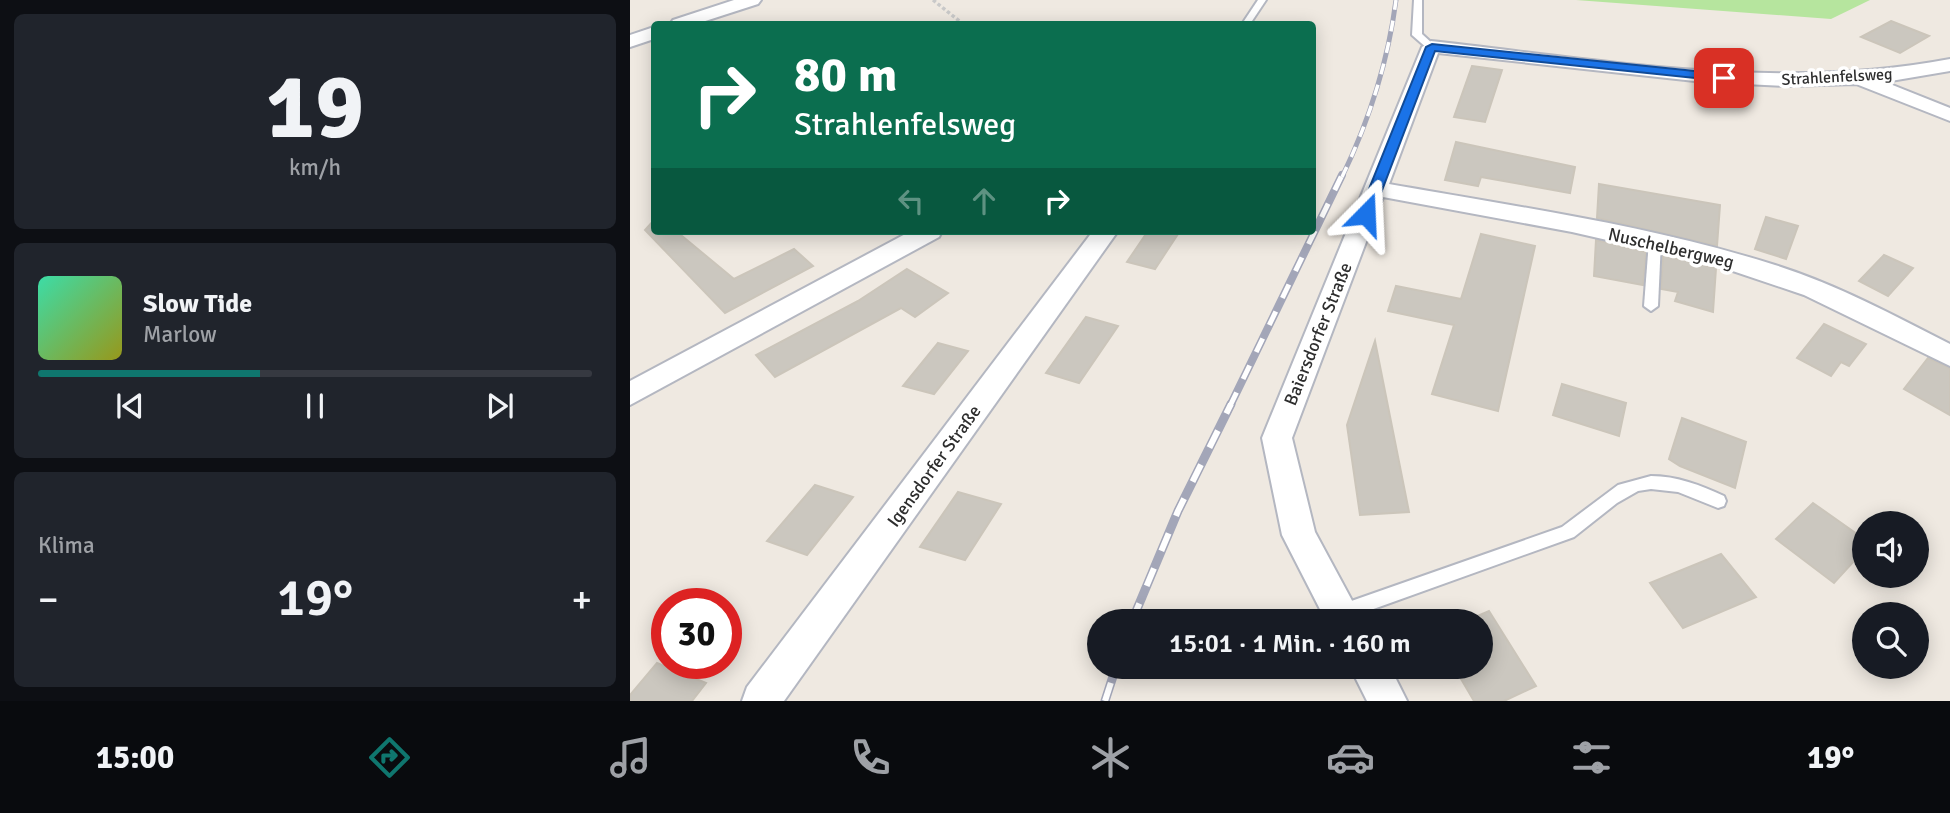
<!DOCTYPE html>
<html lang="de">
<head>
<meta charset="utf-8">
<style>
	body { margin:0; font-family:Signika,sans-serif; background:#20242c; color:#f1f3f6; height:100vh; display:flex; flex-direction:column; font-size:26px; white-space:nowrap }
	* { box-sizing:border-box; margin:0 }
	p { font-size:23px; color:#9ea1a6 }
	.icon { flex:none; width:38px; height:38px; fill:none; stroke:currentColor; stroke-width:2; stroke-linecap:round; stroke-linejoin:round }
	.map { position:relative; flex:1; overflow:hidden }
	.side { display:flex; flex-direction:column; gap:14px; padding:14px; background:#0d0f14; width:630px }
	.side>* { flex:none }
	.hud { position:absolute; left:21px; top:21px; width:665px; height:214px; border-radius:7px; box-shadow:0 4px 18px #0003; background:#0b6e4f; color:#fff; overflow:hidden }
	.controls { position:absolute; left:1222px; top:511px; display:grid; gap:14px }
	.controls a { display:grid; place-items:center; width:77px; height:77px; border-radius:50%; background:#171b24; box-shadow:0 4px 18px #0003; font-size:35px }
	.speed { position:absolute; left:21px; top:588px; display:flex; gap:14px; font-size:35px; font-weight:700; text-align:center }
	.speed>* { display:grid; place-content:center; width:91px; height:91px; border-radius:50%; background:#171b24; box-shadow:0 4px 18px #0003; line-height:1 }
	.speed .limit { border:10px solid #d22; background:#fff; color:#111 }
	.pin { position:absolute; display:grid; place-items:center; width:60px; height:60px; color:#fff; margin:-30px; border-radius:14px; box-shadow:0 4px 10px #0006 }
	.me { position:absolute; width:77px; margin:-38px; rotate:21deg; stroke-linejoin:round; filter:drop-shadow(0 0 5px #0008) }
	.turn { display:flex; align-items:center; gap:24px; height:147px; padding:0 28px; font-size:32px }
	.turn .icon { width:91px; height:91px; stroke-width:2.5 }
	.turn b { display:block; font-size:49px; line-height:60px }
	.lanes { display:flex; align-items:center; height:66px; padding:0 28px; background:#0003; justify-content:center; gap:35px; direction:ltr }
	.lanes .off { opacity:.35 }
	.big { font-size:52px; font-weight:600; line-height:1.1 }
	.side .widget { flex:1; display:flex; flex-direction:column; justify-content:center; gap:10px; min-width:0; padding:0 24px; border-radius:10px; background:#20242c }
	.side .dial { align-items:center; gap:0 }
	.dial b { font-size:91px; line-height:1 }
	.song { display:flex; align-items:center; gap:21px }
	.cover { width:84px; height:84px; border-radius:10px; background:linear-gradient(135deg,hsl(160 70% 55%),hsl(60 70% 35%)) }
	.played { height:7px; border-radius:4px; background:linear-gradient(90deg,#0f766e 40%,#363941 40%) }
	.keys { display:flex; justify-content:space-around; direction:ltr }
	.heat { display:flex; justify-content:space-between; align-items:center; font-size:38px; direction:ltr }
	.trip { position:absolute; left:457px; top:609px; width:406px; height:70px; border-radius:35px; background:#171b24; box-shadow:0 4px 18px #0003; font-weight:600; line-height:70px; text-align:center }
	.tabs { display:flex; height:112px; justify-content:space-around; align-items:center; background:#090b0e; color:#9ea1a6 }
	.tabs .icon { width:49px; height:49px }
	.tabs .selected { color:#0f766e }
	.tabs b { font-size:32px; color:#f1f3f6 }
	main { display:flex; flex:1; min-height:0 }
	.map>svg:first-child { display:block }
	.green { fill:#b6e59e }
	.building { fill:#cbc7bf; stroke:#cbc5ba; stroke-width:2 }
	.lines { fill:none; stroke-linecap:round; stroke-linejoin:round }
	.lane-casing { stroke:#b4b7c1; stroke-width:4 }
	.street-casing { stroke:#b4b7c1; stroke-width:4 }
	.path { stroke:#c9c9c9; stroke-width:3.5; stroke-dasharray:3.5 2.5; stroke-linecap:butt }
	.lane { fill:#fff; fill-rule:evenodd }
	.street { fill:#fff; fill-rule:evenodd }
	.rail-far2-casing { stroke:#a3a6b8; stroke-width:5 }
	.rail-far1-casing { stroke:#a3a6b8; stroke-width:8 }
	.rail-casing { stroke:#a3a6b8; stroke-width:9 }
	.rail-far2 { stroke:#fff; stroke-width:3.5; stroke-dasharray:11; stroke-linecap:butt }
	.rail-far1 { stroke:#fff; stroke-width:5; stroke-dasharray:15; stroke-linecap:butt }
	.rail { stroke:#fff; stroke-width:6; stroke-dasharray:19; stroke-linecap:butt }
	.route { fill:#1a73e8; stroke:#114b97; stroke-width:2 }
	.labels { text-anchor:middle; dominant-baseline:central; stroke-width:7; stroke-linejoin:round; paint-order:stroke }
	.far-street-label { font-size:16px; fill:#2e2e2e; stroke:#fff }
	.street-label { font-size:18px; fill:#2e2e2e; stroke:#fff }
</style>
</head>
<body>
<main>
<section class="side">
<div class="widget dial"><b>19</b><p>km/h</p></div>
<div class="widget">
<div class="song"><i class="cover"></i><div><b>Slow Tide</b><p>Marlow</p></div></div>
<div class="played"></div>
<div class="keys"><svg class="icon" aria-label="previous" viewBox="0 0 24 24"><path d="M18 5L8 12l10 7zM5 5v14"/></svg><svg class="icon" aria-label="pause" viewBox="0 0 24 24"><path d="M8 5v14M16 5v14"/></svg><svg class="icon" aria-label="next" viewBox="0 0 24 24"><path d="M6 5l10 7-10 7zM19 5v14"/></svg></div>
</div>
<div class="widget"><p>Klima</p>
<div class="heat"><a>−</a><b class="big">19°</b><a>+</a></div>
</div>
</section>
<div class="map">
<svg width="1320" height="701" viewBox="0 0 1320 701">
	<rect width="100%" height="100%" fill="#efe9e1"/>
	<polygon class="green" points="946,0 1240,0 1201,19"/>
	<g class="building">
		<polygon points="1261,21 1299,36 1270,53 1231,37"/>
		<polygon points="842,66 872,70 855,122 824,117"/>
		<polygon points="826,142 945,167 940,193 851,177 848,186 815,180"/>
		<polygon points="969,184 1090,205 1087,246 967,218"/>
		<polygon points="1136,217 1168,226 1156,259 1125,249"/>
		<polygon points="24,220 24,231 46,231 104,279 164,249 183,266 95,313 15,230"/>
		<polygon points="518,231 550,231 525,269 497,262"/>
		<polygon points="851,234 905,246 868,411 802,394 824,325 758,311 766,286 831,299"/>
		<polygon points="966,240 1016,252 1013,285 964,276"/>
		<polygon points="1033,255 1086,268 1083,312 1045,301 1048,292 1031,289"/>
		<polygon points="1254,255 1283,268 1258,296 1229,281"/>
		<polygon points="277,269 318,293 285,317 271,308 145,377 126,355 228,301"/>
		<polygon points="456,317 488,326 449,383 416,373"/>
		<polygon points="1194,324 1236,344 1219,366 1211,362 1201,376 1167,358"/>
		<polygon points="745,341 779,512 730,515 717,425"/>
		<polygon points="308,343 338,351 304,394 273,386"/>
		<polygon points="1298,358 1320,368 1320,415 1274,389"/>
		<polygon points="932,384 996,403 989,436 923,415"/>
		<polygon points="1052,418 1116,442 1105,488 1050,466 1039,459"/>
		<polygon points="185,485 223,497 177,555 137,541"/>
		<polygon points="328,492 371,504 335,560 290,547"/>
		<polygon points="1183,503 1234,539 1234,550 1204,583 1146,539"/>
		<polygon points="1091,554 1126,597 1053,628 1020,583"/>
		<polygon points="859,611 906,686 874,701 844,701 824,667 850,667 850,621 836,621"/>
		<polygon points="27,663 76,683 62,701 0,701 0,695"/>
	</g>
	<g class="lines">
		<defs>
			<g id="lane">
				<polygon points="628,0 636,0 620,24 612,24"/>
				<polygon points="784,0 792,0 792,34 804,45 804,49 798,49 782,35"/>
				<polygon points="1025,237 1031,241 1028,306 1021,311 1014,306 1019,241"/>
				<path d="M1021 476C1047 476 1070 485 1094 496L1096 501 1094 506 1088 508 1048 492 1021 489 1008 491 987 503 944 537 710 621 704 619 701 613 704 607 710 605 932 527 988 485Z"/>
			</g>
			<g id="street">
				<polygon points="104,0 131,0 128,4 66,24 40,24 43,20"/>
				<polygon points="24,27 24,39 0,47 0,35"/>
				<path d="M801 41C973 60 1148 92 1320 59V71L1255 82 1320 108V121L1226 84 1156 86 1074 82 808 53 759 184C888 207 1019 225 1145 265 1206 284 1263 315 1320 344V366L1174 295 1082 264 942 232 753 197 662 438 685 532 733 621H696L652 535 632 438 792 47Z"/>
				<polygon points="281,231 312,231 309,237 0,405 0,381"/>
				<polygon points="463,231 488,231 154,701 112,701 117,687"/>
				<polygon points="720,667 760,667 777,701 737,701"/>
			</g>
		</defs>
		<use href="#lane" class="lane-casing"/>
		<use href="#street" class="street-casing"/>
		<polyline class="path" points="303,0 333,24"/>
		<use href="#lane" class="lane"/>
		<use href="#street" class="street"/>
		<defs>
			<path id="rail-far2" d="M712 177C739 121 758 62 766 0"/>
			<polyline id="rail-far1" points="600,406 712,175"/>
			<g id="rail">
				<polyline points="502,621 548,511 601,404"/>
				<polyline points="475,701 486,667"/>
			</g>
		</defs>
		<use href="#rail-far2" class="rail-far2-casing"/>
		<use href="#rail-far1" class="rail-far1-casing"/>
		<use href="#rail" class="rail-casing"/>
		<use href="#rail-far2" class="rail-far2"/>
		<use href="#rail-far1" class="rail-far1"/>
		<use href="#rail" class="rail"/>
	</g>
	<polygon class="route" points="802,44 1094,74 1099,78 1094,81 805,51 743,214 741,217 731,217 729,214 796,47"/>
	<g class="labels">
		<g class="far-street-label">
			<text transform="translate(1207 77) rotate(-3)">Strahlenfelsweg</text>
		</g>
		<g class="street-label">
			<text transform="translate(1041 248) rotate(13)">Nuschelbergweg</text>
			<text transform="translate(688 334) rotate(-68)">Baiersdorfer Straße</text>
			<text transform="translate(304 466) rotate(-54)">Igensdorfer Straße</text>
		</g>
	</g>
</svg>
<div class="controls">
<a><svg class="icon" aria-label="sound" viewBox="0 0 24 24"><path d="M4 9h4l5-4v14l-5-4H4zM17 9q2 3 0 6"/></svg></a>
<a><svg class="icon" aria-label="search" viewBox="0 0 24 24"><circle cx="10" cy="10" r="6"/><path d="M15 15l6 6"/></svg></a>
</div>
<div class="speed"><div class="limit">30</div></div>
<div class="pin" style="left:1094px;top:78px;background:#d93025"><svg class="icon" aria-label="arrive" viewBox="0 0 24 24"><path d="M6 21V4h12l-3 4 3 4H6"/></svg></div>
<svg class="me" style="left:736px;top:214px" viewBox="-20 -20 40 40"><path d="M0-17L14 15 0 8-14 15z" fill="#1a73e8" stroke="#fff" stroke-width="4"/></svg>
<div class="trip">15:01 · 1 Min. · 160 m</div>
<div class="hud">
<div class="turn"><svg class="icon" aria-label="right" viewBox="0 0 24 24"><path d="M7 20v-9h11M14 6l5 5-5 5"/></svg><div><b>80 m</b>Strahlenfelsweg</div></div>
<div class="lanes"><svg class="icon off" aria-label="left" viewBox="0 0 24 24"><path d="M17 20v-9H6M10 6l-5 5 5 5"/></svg><svg class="icon off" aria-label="ahead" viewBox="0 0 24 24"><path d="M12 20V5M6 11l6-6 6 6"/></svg><svg class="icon" aria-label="right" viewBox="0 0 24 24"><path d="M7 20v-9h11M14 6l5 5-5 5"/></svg></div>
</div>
</div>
</main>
<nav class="tabs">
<b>15:00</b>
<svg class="icon selected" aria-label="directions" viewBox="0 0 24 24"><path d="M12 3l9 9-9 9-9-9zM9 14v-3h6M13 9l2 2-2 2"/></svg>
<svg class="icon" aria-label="music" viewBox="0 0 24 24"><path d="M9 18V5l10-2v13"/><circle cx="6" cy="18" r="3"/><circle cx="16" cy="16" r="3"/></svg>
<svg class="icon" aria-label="phone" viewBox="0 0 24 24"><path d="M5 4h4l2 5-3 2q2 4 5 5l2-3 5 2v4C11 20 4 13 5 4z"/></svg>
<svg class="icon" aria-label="climate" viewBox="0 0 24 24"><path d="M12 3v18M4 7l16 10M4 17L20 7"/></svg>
<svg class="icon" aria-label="car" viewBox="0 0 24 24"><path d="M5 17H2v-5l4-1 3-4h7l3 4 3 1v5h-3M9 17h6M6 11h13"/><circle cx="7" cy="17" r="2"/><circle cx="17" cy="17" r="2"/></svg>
<svg class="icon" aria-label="filters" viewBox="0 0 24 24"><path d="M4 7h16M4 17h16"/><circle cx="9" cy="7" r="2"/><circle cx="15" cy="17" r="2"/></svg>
<b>19°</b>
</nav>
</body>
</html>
